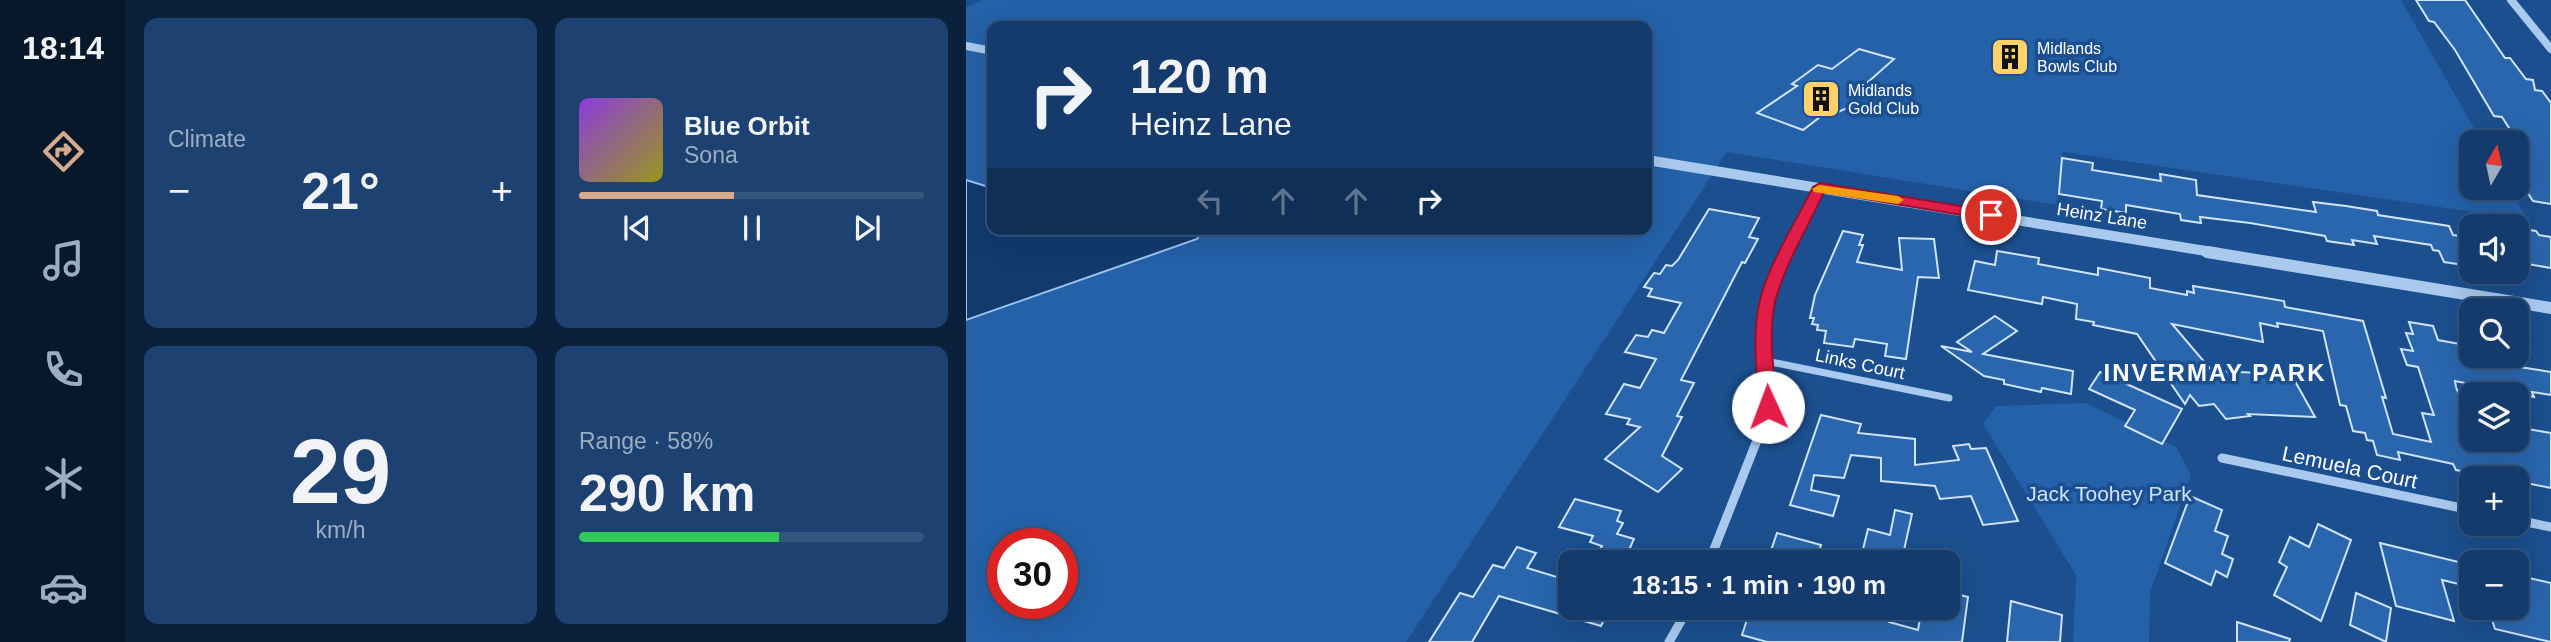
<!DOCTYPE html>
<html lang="en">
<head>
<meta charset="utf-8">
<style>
	body { margin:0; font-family:Helvetica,sans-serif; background:#1d4271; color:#f1f3f6; height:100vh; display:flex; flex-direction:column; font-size:26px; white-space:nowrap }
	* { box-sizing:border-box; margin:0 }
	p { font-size:23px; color:#9dadc1 }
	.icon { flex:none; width:38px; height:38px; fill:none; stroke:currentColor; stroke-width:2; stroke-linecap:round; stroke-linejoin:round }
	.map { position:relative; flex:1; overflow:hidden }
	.drawer { display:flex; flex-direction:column; gap:18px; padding:18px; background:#0b203b; width:840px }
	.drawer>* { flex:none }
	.guide { position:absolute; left:21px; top:21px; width:665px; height:214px; border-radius:14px; box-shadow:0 7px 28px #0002,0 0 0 2px #33557e; background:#143b6b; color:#f1f3f6; overflow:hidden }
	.needle { width:46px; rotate:9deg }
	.buttons { position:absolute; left:1493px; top:130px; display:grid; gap:14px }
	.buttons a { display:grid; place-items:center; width:70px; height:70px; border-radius:14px; background:#143b6b; box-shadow:0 7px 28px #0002,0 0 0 2px #33557e; font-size:35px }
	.speed { position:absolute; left:21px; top:528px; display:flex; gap:14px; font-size:35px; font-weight:700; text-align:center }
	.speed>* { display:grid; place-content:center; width:91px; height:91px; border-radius:50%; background:#143b6b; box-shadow:0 7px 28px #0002,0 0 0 2px #33557e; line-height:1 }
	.speed .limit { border:10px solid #d22; background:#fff; color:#111 }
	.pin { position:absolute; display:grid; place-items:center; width:60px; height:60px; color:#fff; margin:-30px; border:4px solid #fff; border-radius:50%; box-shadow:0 2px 7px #0007 }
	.me { position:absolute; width:77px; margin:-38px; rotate:358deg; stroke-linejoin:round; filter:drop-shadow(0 0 5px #0008) }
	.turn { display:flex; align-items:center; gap:24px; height:147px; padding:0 28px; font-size:32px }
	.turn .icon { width:91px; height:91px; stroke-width:2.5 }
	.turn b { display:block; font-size:49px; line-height:60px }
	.lanes { display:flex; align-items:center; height:66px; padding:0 28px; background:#0003; justify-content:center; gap:35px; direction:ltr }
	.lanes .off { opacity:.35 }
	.big { font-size:52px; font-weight:700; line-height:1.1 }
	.drawer .widget { flex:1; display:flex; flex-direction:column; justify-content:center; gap:10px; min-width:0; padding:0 24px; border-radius:14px; background:#1d4271 }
	.drawer .dial { align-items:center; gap:0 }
	.dial b { font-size:91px; line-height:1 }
	.song { display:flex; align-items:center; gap:21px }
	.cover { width:84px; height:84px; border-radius:10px; background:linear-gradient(135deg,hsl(270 70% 55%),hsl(60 70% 35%)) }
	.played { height:7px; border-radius:4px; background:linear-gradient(90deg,#d6ab8b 45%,#33557e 45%) }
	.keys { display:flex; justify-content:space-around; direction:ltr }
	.heat { display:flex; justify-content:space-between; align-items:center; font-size:38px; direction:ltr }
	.charge { height:10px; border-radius:5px; background:linear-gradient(90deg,#34c759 58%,#33557e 0) }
	.drawer .tiles { flex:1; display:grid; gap:18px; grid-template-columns:repeat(2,1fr) }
	.trip { position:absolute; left:592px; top:550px; width:402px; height:70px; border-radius:14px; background:#143b6b; box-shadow:0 7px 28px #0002,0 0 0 2px #33557e; font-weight:700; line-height:70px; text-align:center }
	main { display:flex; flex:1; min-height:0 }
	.dock { display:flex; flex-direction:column; width:126px; justify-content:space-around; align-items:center; background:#08182b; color:#9dadc1 }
	.dock .icon { width:49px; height:49px }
	.dock .current { color:#d6ab8b }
	.dock b { font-size:32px; color:#f1f3f6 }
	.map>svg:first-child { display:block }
	.green { fill:#2461a8; fill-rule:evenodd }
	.water { fill:#123a6d; stroke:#9cc4f0; stroke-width:2 }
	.building { fill:#2a66ad; stroke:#cfe3fa; stroke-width:2 }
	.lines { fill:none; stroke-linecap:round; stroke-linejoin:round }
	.minor-far2 { stroke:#a9c9ee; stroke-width:6 }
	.minor-far1 { stroke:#a9c9ee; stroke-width:7 }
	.minor { stroke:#a9c9ee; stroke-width:9 }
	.tertiary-far2 { stroke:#a9c9ee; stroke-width:8 }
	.tertiary-far1 { stroke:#a9c9ee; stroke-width:10 }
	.tertiary { stroke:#a9c9ee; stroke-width:12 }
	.route { fill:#e11d48; stroke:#92132f; stroke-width:2 }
	.slow { fill:#f59e0b }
	.labels { text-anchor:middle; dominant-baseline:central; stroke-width:7; stroke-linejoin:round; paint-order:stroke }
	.far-poi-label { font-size:16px; fill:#fff; stroke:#1b4f8f; text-anchor:start }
	.street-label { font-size:18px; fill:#fff; stroke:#1b4f8f }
	.near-street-label { font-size:21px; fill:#fff; stroke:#1b4f8f }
	.near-park-label { font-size:21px; fill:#cfe3fa; stroke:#1b4f8f }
	.district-label { font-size:24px; font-weight:bold; letter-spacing:2px; fill:#fff; stroke:#1b4f8f }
</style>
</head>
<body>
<main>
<nav class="dock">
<b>18:14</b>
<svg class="icon current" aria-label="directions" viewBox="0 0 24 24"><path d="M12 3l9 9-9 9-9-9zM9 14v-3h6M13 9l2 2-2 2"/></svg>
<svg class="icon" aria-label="music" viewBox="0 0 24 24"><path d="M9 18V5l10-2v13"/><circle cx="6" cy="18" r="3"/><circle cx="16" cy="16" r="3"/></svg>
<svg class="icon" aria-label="phone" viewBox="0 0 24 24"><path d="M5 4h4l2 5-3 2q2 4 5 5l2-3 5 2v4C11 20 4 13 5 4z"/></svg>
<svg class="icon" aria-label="climate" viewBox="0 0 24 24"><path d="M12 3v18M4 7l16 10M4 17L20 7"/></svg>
<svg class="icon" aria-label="car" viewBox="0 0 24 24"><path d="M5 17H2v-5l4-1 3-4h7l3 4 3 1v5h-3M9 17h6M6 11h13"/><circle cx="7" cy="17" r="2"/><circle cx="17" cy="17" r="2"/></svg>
</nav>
<section class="drawer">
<div class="tiles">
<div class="widget"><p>Climate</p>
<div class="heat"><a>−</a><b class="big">21°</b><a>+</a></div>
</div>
<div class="widget">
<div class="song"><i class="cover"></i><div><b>Blue Orbit</b><p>Sona</p></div></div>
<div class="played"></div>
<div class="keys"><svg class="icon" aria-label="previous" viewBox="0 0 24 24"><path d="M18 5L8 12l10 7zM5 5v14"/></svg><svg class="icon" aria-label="pause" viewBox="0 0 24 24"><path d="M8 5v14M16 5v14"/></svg><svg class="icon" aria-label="next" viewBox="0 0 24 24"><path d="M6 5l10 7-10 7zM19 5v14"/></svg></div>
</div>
<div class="widget dial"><b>29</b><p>km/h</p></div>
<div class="widget"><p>Range · 58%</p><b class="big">290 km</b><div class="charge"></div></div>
</div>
</section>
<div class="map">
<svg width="1585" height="642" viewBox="0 0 1585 642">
	<rect width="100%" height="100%" fill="#1b4f8f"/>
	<g class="green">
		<path d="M17 0H1435L1516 142H1505V187H1543L1562 220 1097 152 1091 205 761 152 440 642H0V7ZM26 26H681V229H26ZM37 544H96V604H37Z"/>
		<polygon points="1120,403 1210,447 1225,475 1184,593 1183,642 1107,642 1110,575 1017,424 1030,406"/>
	</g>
	<polygon class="water" points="0,180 26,188 26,229 245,229 235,233 231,239 0,320"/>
	<g class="building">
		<polygon points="1450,0 1499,0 1539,58 1544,58 1560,79 1567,80 1569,90 1576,91 1585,103 1585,204 1567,201 1550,175 1550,139 1536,117 1528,116 1489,50 1468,22 1463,21"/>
		<polygon points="893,49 928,59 893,90 901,92 879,109 868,114 862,111 837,130 791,113 831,86 826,84 852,65 866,69"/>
		<polygon points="1096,158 1127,163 1126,170 1195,181 1194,174 1230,180 1231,195 1350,212 1347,202 1380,206 1411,211 1412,215 1483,226 1487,235 1505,237 1505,266 1478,262 1473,251 1467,250 1465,245 1408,236 1411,244 1386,240 1388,245 1361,241 1359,236 1284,223 1234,217 1235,223 1215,220 1214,214 1160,205 1160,213 1135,209 1136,201 1093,194"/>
		<polygon points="743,209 793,218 783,237 792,239 779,263 776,262 715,380 728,383 711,416 716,417 696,456 716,469 692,492 639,459 674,427 661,424 664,419 640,414 658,384 674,388 690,359 659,352 670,335 682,337 686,330 698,333 715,303 682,296 686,289 678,287 688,273 694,274 700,265 706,266 712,260"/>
		<polygon points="1550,228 1570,231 1573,235 1585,237 1585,268 1550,262"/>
		<polygon points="877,231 897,235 893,245 897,245 891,262 936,270 933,238 968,239 973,278 952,277 940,359 919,356 921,344 889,339 887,347 858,343 860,331 851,330 852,325 846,324 848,318 844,318 849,295"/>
		<polygon points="1031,251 1073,258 1072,264 1132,275 1132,268 1184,278 1184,288 1221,295 1221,291 1228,293 1227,286 1264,292 1318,301 1319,307 1397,321 1420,398 1416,397 1427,434 1465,442 1456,413 1468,415 1465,407 1452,367 1441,365 1435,349 1447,351 1440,333 1447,334 1443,322 1467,326 1472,340 1505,346 1505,355 1549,355 1554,367 1585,372 1585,395 1566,392 1568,397 1489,381 1490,387 1505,427 1505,439 1550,439 1550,427 1585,433 1585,488 1550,481 1550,478 1524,477 1490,470 1487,464 1432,452 1434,460 1411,455 1407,441 1401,440 1399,433 1387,431 1380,406 1374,405 1357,331 1311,323 1312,327 1294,323 1297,342 1206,324 1246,371 1325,374 1349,417 1282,414 1284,416 1260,419 1248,404 1233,406 1224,395 1219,404 1171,334 1127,325 1128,322 1110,319 1111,304 1077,297 1076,304 1002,290 1009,261 1029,265"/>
		<polygon points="1029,316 1051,331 1017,354 1107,371 1105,394 1076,388 1075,392 1038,384 1038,380 1018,376 975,346 1006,352 991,342"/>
		<polygon points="1134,372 1216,409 1196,444 1159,426 1169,410 1123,389"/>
		<polygon points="855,415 895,424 892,433 949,439 949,465 993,460 987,446 1003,444 1005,449 1020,448 1052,521 1017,525 1005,496 974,499 969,486 915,481 915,458 885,455 878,478 848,475 845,490 873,496 867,516 824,505"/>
		<polygon points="1224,496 1256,510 1249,531 1262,536 1256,554 1267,559 1261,577 1250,571 1245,585 1199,563"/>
		<polygon points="609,499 655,511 651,521 657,523 651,534 668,539 658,561 632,553 636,546 624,542 627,536 593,527"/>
		<polygon points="929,510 946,514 936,559 897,549 902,529 924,535"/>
		<polygon points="1352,524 1385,540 1355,621 1308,595 1321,567 1313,562 1324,537 1343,547"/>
		<polygon points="811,533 855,545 850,562 801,562"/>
		<polygon points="1414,543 1505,565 1505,587 1476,580 1488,621 1430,606"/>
		<polygon points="551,547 570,553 561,568 604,581 604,607 644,607 635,626 533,596 506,642 463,642 494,593 507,597 527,565 538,568"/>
		<polygon points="1550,575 1585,583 1585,642 1529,629 1522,607 1550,607"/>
		<polygon points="982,592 1002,597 996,642 801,642 776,635 785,607 862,607 876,611 877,607 926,607 923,622 952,630 956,607 982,607"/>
		<polygon points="1390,593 1425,608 1420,642 1384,625"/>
		<polygon points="1045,601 1096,615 1094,642 1041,642"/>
		<polygon points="1271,622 1324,639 1323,642 1271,642"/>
	</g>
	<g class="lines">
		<polyline class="minor-far2" points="822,253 854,187"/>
		<g class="minor-far1">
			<polyline points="800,361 983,398"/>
			<path d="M797 427C808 399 799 370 798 340 797 308 809 280 823 252"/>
		</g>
		<g class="minor">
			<polyline points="1256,458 1505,510"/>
			<polyline points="1550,520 1585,527"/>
			<polyline points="743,562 797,425"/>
			<polyline points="703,642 723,607"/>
		</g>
		<g class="tertiary-far2">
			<polyline points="1545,0 1585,49"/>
			<polyline points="0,46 26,51"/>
		</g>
		<polyline class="tertiary-far1" points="681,160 1252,253"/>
		<polyline class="tertiary" points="1241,252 1585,308"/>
	</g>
	<path class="route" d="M854 183 1025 211 1032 215 1025 220 858 192C842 227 819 264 809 302 802 336 808 373 811 407L808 411H796L793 407C791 373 786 338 793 304 801 266 830 222 847 187Z"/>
	<polygon class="slow" points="853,185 932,196 938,200 932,204 848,192 846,189"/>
	<defs>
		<symbol id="building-square" viewBox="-11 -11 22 22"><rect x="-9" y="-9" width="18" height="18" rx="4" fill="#ffd166" stroke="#1b4f8f"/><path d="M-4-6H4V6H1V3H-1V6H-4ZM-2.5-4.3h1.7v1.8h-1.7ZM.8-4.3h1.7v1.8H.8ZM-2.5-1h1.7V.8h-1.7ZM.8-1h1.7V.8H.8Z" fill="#111"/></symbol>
	</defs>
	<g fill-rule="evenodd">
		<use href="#building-square" x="1022" y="35" width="44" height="44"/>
		<use href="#building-square" x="833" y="77" width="44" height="44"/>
	</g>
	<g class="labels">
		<g class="far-poi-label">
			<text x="1071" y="48">Midlands<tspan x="1071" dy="18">Bowls Club</tspan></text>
			<text x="882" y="90">Midlands<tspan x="882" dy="18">Gold Club</tspan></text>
		</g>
		<g class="street-label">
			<text transform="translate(1136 216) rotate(9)">Heinz Lane</text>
			<text transform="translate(894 364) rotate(12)">Links Court</text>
		</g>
		<g class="near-street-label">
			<text transform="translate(1384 467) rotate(12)">Lemuela Court</text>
		</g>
		<g class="near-park-label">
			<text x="1143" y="493">Jack Toohey Park</text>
		</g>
		<g class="district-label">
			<text x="1249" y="372">INVERMAY PARK</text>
		</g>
	</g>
</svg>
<div class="buttons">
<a><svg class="needle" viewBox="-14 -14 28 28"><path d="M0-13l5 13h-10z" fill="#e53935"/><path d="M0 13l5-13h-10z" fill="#9dadc1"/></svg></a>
<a><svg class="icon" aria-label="sound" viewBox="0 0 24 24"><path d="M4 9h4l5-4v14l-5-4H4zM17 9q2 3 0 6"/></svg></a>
<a><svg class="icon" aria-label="search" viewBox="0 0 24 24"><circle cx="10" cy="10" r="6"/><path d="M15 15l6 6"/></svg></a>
<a><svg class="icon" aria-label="layers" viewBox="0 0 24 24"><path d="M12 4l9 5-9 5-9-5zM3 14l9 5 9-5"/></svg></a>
<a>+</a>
<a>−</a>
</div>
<div class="speed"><div class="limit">30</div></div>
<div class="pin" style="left:1025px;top:215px;background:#d93025"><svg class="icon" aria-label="arrive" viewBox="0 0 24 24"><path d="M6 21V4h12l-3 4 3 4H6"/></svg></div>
<svg class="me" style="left:802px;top:407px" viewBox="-20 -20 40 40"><circle r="19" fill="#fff"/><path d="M0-13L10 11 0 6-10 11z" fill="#e11d48"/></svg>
<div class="trip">18:15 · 1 min · 190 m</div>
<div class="guide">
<div class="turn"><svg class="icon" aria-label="right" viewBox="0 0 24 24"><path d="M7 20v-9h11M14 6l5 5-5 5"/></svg><div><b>120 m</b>Heinz Lane</div></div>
<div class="lanes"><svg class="icon off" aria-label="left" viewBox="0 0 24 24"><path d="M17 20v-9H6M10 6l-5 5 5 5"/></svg><svg class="icon off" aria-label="ahead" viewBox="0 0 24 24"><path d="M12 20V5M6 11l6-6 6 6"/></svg><svg class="icon off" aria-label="ahead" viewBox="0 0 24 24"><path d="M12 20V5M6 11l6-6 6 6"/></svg><svg class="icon" aria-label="right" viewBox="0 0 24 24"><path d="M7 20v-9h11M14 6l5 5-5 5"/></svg></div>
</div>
</div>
</main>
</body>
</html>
